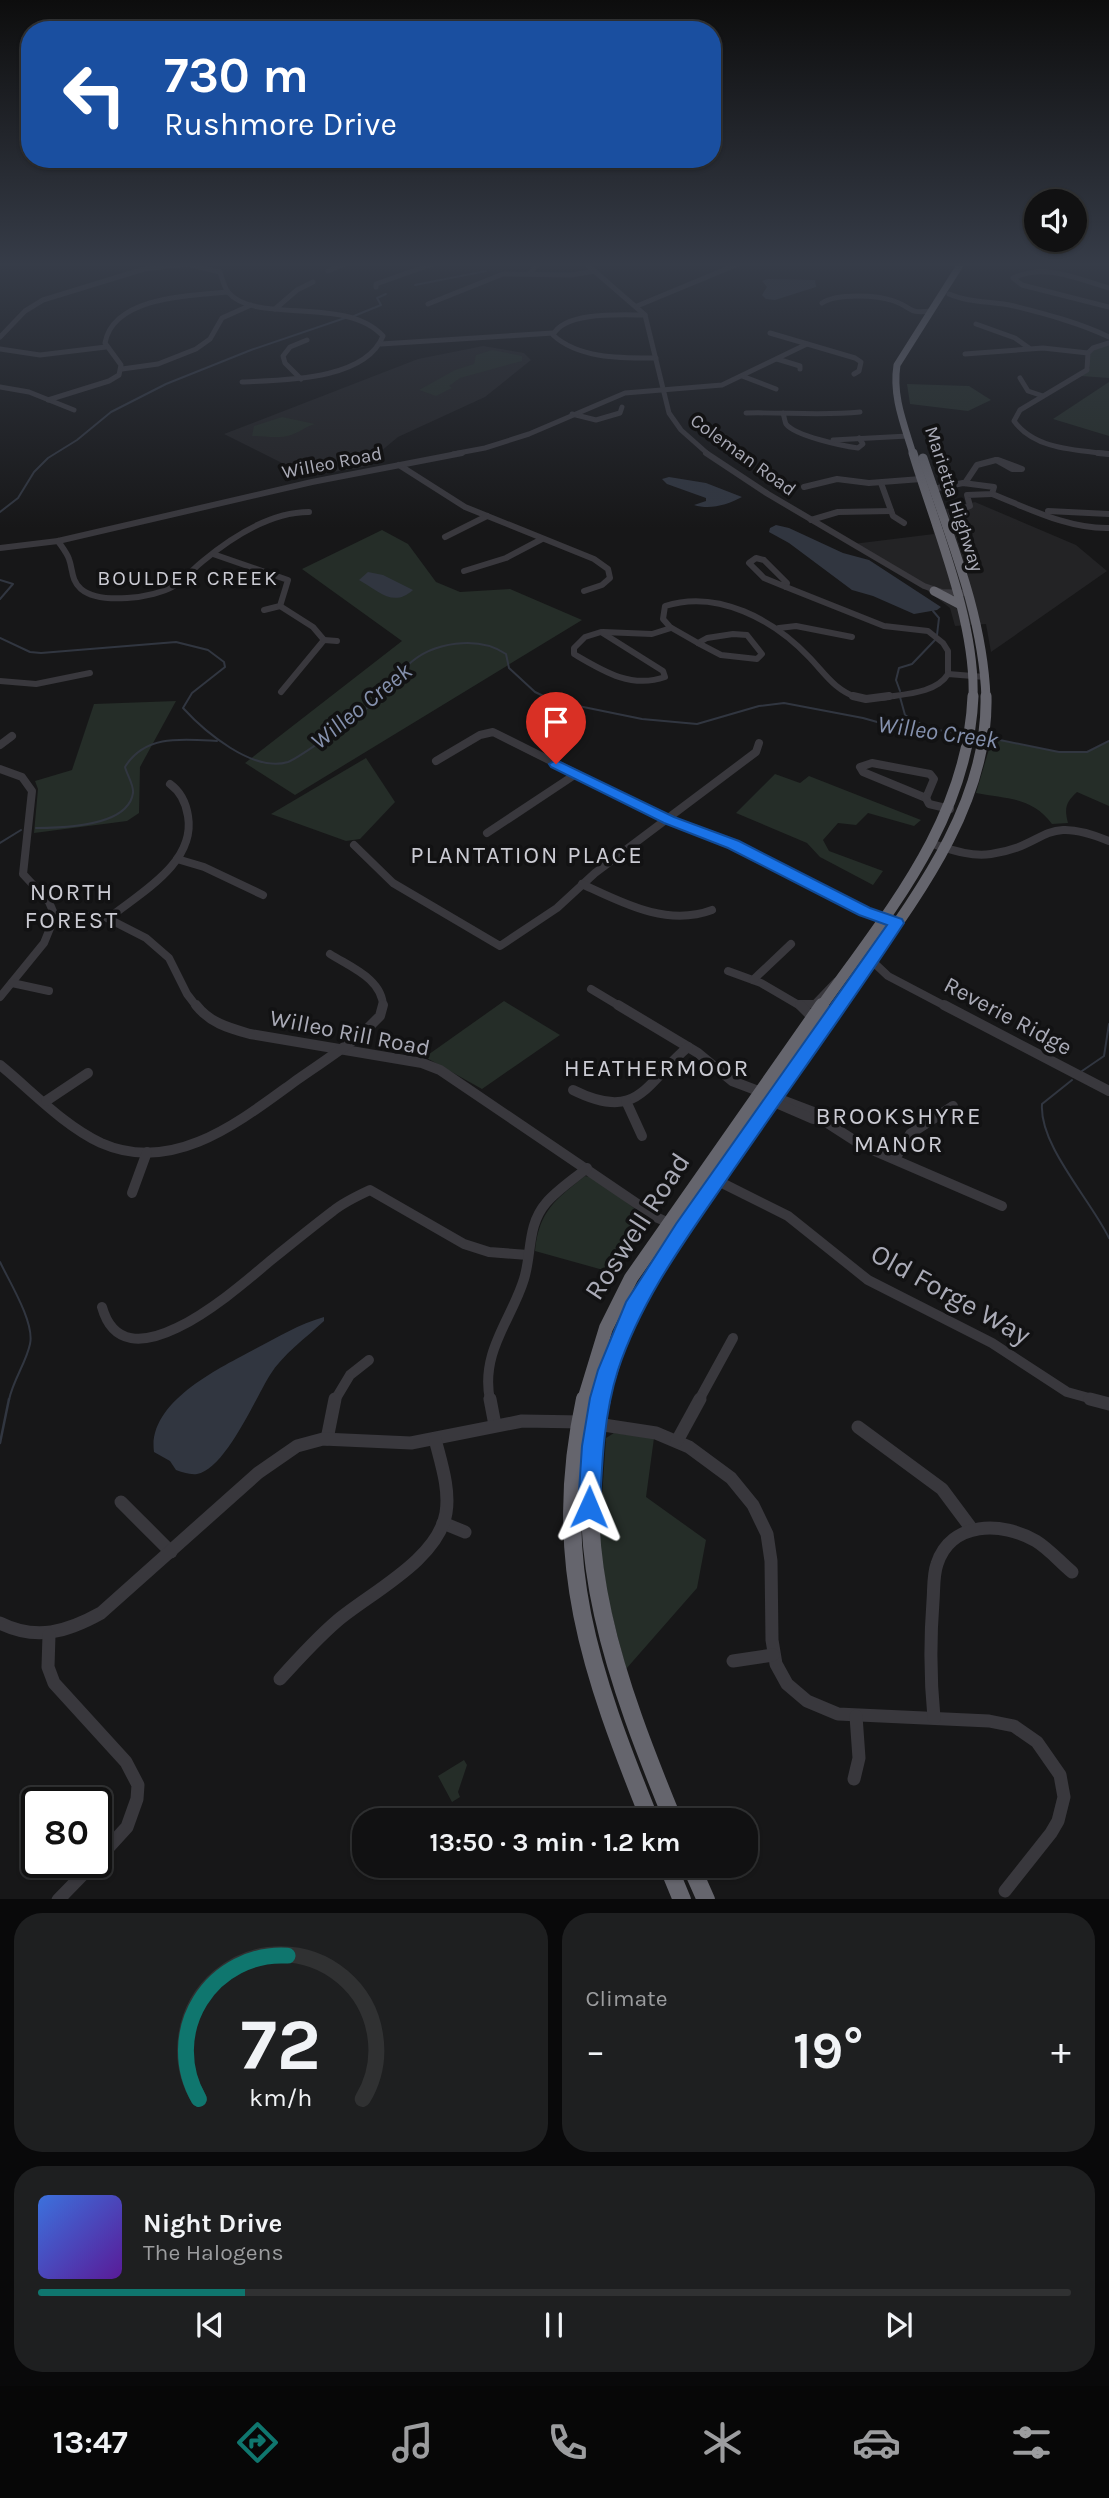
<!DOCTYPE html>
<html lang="en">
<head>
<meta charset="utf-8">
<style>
	body { margin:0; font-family:Karla,sans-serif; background:#1e1f20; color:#f1f3f6; height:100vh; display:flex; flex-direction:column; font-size:26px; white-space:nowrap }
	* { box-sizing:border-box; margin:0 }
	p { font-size:23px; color:#9c9d9f }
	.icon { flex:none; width:38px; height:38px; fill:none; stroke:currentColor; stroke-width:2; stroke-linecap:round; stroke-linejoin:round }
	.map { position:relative; height:1899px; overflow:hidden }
	.drawer { display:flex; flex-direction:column; gap:14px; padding:14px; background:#09090a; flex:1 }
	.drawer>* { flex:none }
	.banner { position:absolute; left:21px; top:21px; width:700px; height:147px; border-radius:28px; box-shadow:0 2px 5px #0004,0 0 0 2px #303132; background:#1a4fa0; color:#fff; overflow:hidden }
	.tools { position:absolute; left:1024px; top:189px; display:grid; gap:14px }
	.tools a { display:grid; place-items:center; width:63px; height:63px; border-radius:50%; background:#111112; box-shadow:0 2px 5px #0004,0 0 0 2px #303132; font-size:35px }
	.speed { position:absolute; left:21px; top:1787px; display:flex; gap:14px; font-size:35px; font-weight:700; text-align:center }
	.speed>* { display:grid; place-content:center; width:91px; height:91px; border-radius:50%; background:#111112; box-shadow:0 2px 5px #0004,0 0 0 2px #303132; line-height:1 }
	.speed .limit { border:4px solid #111; border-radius:10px; background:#fff; color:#111 }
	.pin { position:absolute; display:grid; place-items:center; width:60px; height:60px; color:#fff; margin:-72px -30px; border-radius:50% 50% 50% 0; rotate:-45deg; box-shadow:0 0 7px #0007 }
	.pin .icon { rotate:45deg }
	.me { position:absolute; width:77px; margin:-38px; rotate:1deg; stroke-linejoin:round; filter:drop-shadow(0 0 5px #0008) }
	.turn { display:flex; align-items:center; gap:24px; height:147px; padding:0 28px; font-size:32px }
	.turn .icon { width:91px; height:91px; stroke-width:2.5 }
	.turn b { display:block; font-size:49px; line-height:60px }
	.big { font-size:52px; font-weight:700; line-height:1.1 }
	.drawer .card { flex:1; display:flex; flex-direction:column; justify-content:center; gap:10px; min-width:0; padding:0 24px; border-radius:28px; background:#1e1f20 }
	.drawer .dial { align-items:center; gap:0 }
	.dial svg { height:182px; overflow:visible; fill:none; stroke:#303132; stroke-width:7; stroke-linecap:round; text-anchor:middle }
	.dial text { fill:#f1f3f6; stroke:none }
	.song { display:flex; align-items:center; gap:21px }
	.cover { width:84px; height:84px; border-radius:10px; background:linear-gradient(135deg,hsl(220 70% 55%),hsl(270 70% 35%)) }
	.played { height:7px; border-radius:4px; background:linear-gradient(90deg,#0f766e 20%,#303132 20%) }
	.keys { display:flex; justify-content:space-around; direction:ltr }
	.heat { display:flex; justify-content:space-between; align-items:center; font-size:38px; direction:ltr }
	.drawer .tiles { flex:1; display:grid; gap:14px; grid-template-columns:1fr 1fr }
	.card:last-child { grid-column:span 2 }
	.trip { position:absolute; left:352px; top:1808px; width:406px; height:70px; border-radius:28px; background:#111112; box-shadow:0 2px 5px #0004,0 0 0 2px #303132; font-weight:700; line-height:70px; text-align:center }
	.tabs { display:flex; height:112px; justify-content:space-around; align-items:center; background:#070707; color:#9c9d9f }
	.tabs .icon { width:49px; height:49px }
	.tabs .selected { color:#0f766e }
	.tabs b { font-size:32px; color:#f1f3f6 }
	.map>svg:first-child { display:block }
	.built { fill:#232325 }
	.green { fill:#252d28 }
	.water { fill:#313640 }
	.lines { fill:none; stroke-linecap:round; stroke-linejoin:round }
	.stream-far1 { stroke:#313640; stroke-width:2 }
	.stream { stroke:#313640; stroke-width:2.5 }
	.minor-far4 { stroke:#39383d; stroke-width:5 }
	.minor-far3 { stroke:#39383d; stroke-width:6 }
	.minor-far2 { stroke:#39383d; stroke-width:8 }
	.minor-far1 { stroke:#39383d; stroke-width:10 }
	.minor { stroke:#39383d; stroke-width:13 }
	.highway-far4 { stroke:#65656d; stroke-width:7 }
	.highway-far3 { stroke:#65656d; stroke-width:9 }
	.highway-far2 { stroke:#65656d; stroke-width:11 }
	.highway-far1 { stroke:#65656d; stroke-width:14 }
	.highway { stroke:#65656d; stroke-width:18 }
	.route { fill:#1a73e8; stroke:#114b97; stroke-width:2 }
	.labels { text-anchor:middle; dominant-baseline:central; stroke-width:7; stroke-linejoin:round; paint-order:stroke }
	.far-street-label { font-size:19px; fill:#aaabb7; stroke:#121213 }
	.far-neighbourhood-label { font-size:21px; letter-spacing:2px; fill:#cbcbd3; stroke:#121213 }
	.street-label { font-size:23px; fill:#aaabb7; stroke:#121213 }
	.water-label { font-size:24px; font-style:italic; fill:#8591ae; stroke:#121213 }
	.neighbourhood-label { font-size:24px; letter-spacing:2px; fill:#cbcbd3; stroke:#121213 }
	.near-street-label { font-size:28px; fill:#aaabb7; stroke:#121213 }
</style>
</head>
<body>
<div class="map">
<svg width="1109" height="1900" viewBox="0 0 1109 1900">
	<rect width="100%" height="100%" fill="#171718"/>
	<g class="built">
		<polygon points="483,346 524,353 531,360 485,397 398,437 380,452 370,466 308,476 224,434 418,359"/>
		<polygon points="975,502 1076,545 1107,571 991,652 986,624 955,626 950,608 902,571 853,544 934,534 929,513"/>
	</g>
	<g class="green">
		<polygon points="1109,344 1109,378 1081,376 1090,368 1088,356 1092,350"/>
		<polygon points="492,350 522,356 522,361 460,378 449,386 452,388 436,396 419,390 455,370 474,364 476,355"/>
		<polygon points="1109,382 1109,436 1053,419"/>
		<polygon points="907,384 969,386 991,400 968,411 910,404"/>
		<path d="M282 417 315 424C307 426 298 433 291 435 279 439 264 436 252 436L254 426Z"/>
		<polygon points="382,530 408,544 436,582 460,592 510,589 582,620 295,795 245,763 402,641 302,569"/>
		<polygon points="176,701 140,767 139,813 127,821 34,833 38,789 35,781 72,770 94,704"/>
		<path d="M992 739 1059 752H1087L1109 741V806L1077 792C1066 802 1064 808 1068 823L1052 824C1032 797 1007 799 976 793Z"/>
		<polygon points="366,758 395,802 360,839 346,841 271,814"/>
		<polygon points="775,774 800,783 809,776 921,820 914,826 868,813 856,825 838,823 823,840 829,851 883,871 873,885 820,857 807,843 736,813"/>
		<polygon points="504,1001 560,1035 482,1089 425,1057"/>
		<path d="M585 1176 594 1178 646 1217 614 1273 535 1251C539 1211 555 1200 585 1176Z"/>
		<polygon points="614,1433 654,1438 646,1497 706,1540 697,1588 626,1669 609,1603 599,1541 606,1438"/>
		<polygon points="464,1760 467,1765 458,1792 460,1797 452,1802 438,1776"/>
	</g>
	<g class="water">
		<polygon points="767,279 815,280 816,287 775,300 766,299 762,295 767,287 762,281"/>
		<path d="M669 477 706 483 742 497C727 505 710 510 694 505L706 501V498L667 484 662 479Z"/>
		<polygon points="776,525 789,528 843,553 869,560 941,607 937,610 914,614 873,596 852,590 789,543 769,532 770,528"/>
		<path d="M368 572 383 575 413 590C393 608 379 591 359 580Z"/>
		<path d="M324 1317V1321C307 1337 282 1355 270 1375 256 1397 225 1470 197 1474 190 1475 182 1472 176 1470L170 1461 154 1452C147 1402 220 1368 255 1349 278 1337 299 1324 324 1317Z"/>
	</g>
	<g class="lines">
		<g class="stream-far1">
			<polyline points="415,285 486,271"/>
			<polyline points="354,316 381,305 377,298 386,294"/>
			<polyline points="0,512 18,498 34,472 48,458 77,440 111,412 166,384 251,350 345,318"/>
			<polyline points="0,580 13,584 0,599"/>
			<polyline points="933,611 939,618 937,635"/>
			<path d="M0 638 30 652 41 653 176 642 208 650 224 662 225 667 192 693 183 708C204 731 253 773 288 762 299 758 356 717 367 708 382 695 393 679 408 665 432 642 478 635 506 654L509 668 535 692 554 701 642 719 697 724 759 706 784 703 863 718 909 731 931 729 963 734"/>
			<polyline points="900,691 896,680 899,668 912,664 935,640"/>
			<polyline points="900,697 905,715 930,729"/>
			<polyline points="990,738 1059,752 1087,752 1109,741"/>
			<path d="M36 828C62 828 128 827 133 793 134 785 127 775 125 767 145 734 183 739 217 741"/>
			<polyline points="0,843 21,830"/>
			<polyline points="1082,1071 1104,1056 1109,1024"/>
			<path d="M1072 1080 1042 1104C1039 1145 1090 1199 1109 1238"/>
			<path d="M0 1262C9 1281 35 1323 30 1344 26 1363 13 1380 9 1400"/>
		</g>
		<polyline class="stream" points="0,1443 9,1399"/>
		<g class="minor-far4">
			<polyline points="584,262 645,315 669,413 681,430 708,454"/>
			<polyline points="328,271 349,262"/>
			<polyline points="530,273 539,262"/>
			<polyline points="376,287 376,284 438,262"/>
			<path d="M1109 288C1077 279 1046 263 1013 278L1022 285 1109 307"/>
			<path d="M949 294C969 303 993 301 1014 306 1046 314 1080 323 1109 337"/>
			<path d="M822 303C837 293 877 295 894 301 914 308 907 314 931 311"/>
			<polyline points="428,304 503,274 571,275 595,271"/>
			<polyline points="637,306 743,262"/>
			<polyline points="275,309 297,290 313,282"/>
			<path d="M645 315C622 315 565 311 553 335 579 359 622 358 656 358"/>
			<polyline points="976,324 1015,338 1029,348"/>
			<polyline points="770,333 855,358 861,362 859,371 854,374"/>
			<path d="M0 337 25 311 43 300 144 269 187 264 220 272C222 278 224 287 228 292 255 325 346 295 383 336 365 381 282 380 242 382"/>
			<path d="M1109 343 1093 348 1088 353 1087 370 1020 410 1014 421C1035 450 1077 450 1109 454"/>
			<polyline points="381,344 553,333"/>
			<polyline points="0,349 40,355 106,347"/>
			<polyline points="965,354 1043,348 1088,353"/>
			<polyline points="777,359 800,366 800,369"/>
			<polyline points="122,369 158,364 196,349 210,339 222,318 251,305"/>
			<polyline points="742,376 776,389"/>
			<polyline points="1020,378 1028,391 1043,396"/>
			<polyline points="301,379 285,363 283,356 290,347 307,340"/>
			<polyline points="0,387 29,392 74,410"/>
			<path d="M48 400 109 381 119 375 121 365 105 343C113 297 190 295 228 292"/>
			<path d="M746 413C784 412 822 416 860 412"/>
			<path d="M783 413C784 416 785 422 786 424 795 436 843 446 858 448L863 444 859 438"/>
			<polyline points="572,414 596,420 620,413 622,407"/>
			<polyline points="833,440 908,436"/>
			<polyline points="453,454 485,448 529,434 625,393 722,385 807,344"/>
		</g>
		<g class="minor-far3">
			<polyline points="706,453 768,494 924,586 942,592 966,593"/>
			<polyline points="1098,453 1109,454"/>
			<polygon points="996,460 998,460 1022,469 1012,469"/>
			<polyline points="399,465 465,507 594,559 608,569 610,578 602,585 584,591"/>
			<polyline points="881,483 893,516 904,523"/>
			<polyline points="965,483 977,465 996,460"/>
			<polyline points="804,487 837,479 869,483 921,479"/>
			<polyline points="933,489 963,483 994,487 992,494 967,495 970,506 951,513 954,518 963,521"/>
			<path d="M992 494C1030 509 1068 529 1109 528"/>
			<polyline points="1048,511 1109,514"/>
			<polyline points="811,520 838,512 891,511"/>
			<polyline points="445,537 487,516"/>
			<path d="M58 541C62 547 67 553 69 559 73 570 71 580 81 589 100 605 154 598 174 586 185 579 194 568 203 561 232 537 271 512 309 512"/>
			<polyline points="0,548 58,541 312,482 462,453"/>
			<polyline points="213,554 288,580 280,606 264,610"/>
			<polygon points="756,558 764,560 787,583 786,587 764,578 749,563"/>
			<polyline points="464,571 506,558 542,539"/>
			<polyline points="786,587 884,626 928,631 943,643 948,651 948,674"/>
			<polyline points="280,606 313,627 324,640 281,692"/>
			<polyline points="779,628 796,626 852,637"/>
			<path d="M601 632 663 671 665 677C631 689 603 671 574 654V648L585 637Z"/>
			<polyline points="603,632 652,634 671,628"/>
			<polygon points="733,634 747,635 762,654 757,659 721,655 698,643 707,638"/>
			<polyline points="324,640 337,641"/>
			<path d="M698 643 670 627 663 619 665 606C718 589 774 620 810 658 826 675 835 690 858 698"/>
			<polyline points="0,681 36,684 90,673"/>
			<path d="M880 698C902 694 936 694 948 674L985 677"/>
		</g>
		<g class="minor-far2">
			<polyline points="853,696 866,699 889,696"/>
			<polyline points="0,745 12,736"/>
			<polyline points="436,761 480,735 493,732 669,820 734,845 864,912 897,923"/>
			<polygon points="872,763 930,774 934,779 926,798 863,772 860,767"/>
			<polyline points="0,769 22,777 32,791 23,874 49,902 55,916 44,943 0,997"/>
			<polyline points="926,798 929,804 950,809"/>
			<polyline points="487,833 576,774"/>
			<path d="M933 844C952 850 971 857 991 854 1049 846 1041 813 1109 841"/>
			<polyline points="354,845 393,883 500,946 557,908 595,873 756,752 759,743"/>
			<polyline points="177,859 204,867 263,895"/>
			<path d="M582 884C623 903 667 927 712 910"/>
			<polyline points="55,916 103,916 146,938 169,958 187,994 197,1007"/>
			<path d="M109 918C140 893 196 863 188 816 186 803 181 792 170 784"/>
			<path d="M330 954C350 967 383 979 383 1007"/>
			<polyline points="871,960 888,976 947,1007"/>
			<polyline points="728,971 761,983 802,1007"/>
			<polyline points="753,980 791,944"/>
			<polyline points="12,983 49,991"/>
			<polyline points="591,989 621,1007"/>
			<polyline points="800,1004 815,1004 836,982"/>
		</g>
		<g class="minor-far1">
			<path d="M196 1005C210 1023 229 1028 250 1034L422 1063 440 1070 658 1218 682 1229"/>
			<polyline points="618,1005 698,1053 732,1081 816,1113 818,1117 863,1146 1002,1206"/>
			<polyline points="800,1005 813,1018"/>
			<polyline points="944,1005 1109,1091"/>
			<path d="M0 1065C32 1091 63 1125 101 1143 173 1175 239 1122 294 1082 317 1066 341 1050 363 1033L380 1016 383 1005"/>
			<path d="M573 1090C639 1123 645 1083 688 1047"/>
			<polyline points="774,1099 776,1103 813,1119 818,1117"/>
			<polyline points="46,1101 88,1073"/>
			<polyline points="626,1101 642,1136"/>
			<polyline points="895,1159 910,1134 953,1106"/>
			<polyline points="714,1179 788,1216 868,1280 992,1343 1067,1392 1096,1400"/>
			<polyline points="132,1193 147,1152"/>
			<path d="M102 1307C125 1390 239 1287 270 1261 291 1244 312 1227 333 1211 344 1202 357 1196 370 1190L464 1244 489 1252 528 1255"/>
			<polyline points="335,1400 350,1375 369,1360"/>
			<path d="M490 1400C480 1352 512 1319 524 1279 532 1253 527 1225 546 1203 557 1190 574 1179 587 1168"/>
			<polyline points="699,1400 733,1338"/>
		</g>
		<g class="minor">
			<polyline points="490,1399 495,1425"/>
			<polyline points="1090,1399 1109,1404"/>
			<polyline points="597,1424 656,1433 689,1447 731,1478 753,1505 767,1534 771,1561 772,1640 776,1664 787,1684 807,1701 838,1714 989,1721 1014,1726 1037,1742 1060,1775 1064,1797 1058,1821 1051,1833 1005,1891"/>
			<polyline points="858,1427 942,1489 971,1528"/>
			<polyline points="327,1439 335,1399"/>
			<polyline points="677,1441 700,1399"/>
			<polyline points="121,1502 171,1552"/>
			<polyline points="443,1523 465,1532"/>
			<path d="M0 1623C36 1641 67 1632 101 1613L258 1473 297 1446 323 1439 411 1443 522 1421 583 1422"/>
			<polyline points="49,1635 48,1667 54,1683 126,1762 138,1785 137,1799 127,1827 96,1861"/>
			<polyline points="733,1661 773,1655"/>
			<path d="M280 1679C298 1659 316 1639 337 1621 370 1593 438 1560 446 1513 450 1489 441 1463 435 1439"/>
			<path d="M934 1718C930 1678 930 1640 933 1601 934 1589 933 1575 937 1564 951 1521 1002 1521 1036 1541 1049 1549 1060 1562 1072 1572"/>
			<polyline points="854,1779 859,1758 856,1716"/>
			<polyline points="58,1900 95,1862"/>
		</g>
		<path class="highway-far4" d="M913 454C904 424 892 396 897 365L962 262"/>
		<g class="highway-far3">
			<path d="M913 453C935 526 976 621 973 698"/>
			<path d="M923 458C949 536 983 614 986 698"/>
			<polyline points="934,591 959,604"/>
		</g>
		<g class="highway-far2">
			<path d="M821 1007C889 911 968 819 973 696"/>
			<path d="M838 1007C902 915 989 814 986 696"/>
		</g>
		<g class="highway-far1">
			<polyline points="584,1400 606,1328 631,1278 822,1005"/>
			<polyline points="602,1400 625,1326 645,1285 839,1005"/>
		</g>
		<g class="highway">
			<path d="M585 1399C550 1560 591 1673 650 1820"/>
			<path d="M602 1399C565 1546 618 1686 673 1820"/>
			<polyline points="668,1866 682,1900"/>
			<polyline points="691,1866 706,1900"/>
		</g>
	</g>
	<linearGradient id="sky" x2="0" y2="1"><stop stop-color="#0d0d0d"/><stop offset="0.5" stop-color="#363c48"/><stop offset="1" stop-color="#363c48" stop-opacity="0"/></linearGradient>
	<rect width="1109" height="528" fill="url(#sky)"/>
	<path class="route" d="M556 760 674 817 739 841 870 908 902 919 904 923C849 1007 789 1089 732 1172 689 1235 642 1297 618 1370 604 1414 602 1461 600 1507L597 1514 589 1517 581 1514 578 1507 582 1446 590 1398 598 1370 626 1302 676 1224 887 925 859 915 728 848 664 823 551 767 549 764Z"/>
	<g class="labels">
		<g class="far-street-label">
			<text transform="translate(743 455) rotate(36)">Coleman Road</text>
			<text transform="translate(332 463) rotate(-11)">Willeo Road</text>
			<text transform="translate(954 499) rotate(72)">Marietta Highway</text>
		</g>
		<g class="far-neighbourhood-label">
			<text x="188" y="578">BOULDER CREEK</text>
		</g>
		<g class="street-label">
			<text transform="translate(1008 1016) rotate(28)">Reverie Ridge</text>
			<text transform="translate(350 1033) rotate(11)">Willeo Rill Road</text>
		</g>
		<g class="water-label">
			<text transform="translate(361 706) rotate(-39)">Willeo Creek</text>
			<text transform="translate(938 732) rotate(8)">Willeo Creek</text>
		</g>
		<g class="neighbourhood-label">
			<text x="527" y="855">PLANTATION PLACE</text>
			<text x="72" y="892">NORTH<tspan x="72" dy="28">FOREST</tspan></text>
			<text x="657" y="1068">HEATHERMOOR</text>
			<text x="899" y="1116">BROOKSHYRE<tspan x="899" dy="28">MANOR</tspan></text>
		</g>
		<g class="near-street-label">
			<text transform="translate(637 1226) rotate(-57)">Roswell Road</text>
			<text transform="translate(951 1294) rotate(29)">Old Forge Way</text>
		</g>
	</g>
</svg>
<div class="tools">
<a><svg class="icon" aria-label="sound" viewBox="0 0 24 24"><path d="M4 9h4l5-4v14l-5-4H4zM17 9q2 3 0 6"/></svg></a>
</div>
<div class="speed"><div class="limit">80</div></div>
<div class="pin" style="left:556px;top:764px;background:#d93025"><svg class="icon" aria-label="arrive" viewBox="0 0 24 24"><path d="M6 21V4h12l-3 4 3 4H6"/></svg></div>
<svg class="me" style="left:589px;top:1507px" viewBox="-20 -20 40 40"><path d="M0-17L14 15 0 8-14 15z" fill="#1a73e8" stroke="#fff" stroke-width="4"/></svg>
<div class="trip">13:50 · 3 min · 1.2 km</div>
<div class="banner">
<div class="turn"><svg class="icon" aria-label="left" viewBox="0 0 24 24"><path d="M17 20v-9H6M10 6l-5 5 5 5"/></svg><div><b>730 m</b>Rushmore Drive</div></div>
</div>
</div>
<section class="drawer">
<div class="tiles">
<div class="card dial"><svg viewBox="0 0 100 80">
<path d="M14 69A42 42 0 1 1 86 69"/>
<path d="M14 69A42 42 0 0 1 53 6" stroke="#0f766e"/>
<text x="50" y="56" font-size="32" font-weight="700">72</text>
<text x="50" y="72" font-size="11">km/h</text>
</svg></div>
<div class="card"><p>Climate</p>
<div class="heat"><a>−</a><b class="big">19°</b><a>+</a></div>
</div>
<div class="card">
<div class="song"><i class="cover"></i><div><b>Night Drive</b><p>The Halogens</p></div></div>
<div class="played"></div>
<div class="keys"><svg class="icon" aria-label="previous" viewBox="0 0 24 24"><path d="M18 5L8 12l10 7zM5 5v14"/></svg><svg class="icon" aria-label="pause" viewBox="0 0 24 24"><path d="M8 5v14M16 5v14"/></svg><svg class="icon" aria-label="next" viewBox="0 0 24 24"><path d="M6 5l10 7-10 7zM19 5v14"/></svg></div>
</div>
</div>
</section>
<nav class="tabs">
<b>13:47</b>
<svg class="icon selected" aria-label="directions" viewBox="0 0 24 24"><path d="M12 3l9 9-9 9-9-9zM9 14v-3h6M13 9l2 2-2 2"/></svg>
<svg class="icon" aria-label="music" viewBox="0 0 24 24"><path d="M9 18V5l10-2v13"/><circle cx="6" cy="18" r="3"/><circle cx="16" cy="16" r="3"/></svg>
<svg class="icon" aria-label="phone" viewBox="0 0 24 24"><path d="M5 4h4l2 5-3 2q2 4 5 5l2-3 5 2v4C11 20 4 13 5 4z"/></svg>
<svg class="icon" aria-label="climate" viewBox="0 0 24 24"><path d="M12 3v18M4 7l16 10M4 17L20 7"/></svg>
<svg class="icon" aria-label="car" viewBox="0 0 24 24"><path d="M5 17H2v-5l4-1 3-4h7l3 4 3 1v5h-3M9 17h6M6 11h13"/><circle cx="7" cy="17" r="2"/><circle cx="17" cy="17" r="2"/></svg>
<svg class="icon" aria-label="filters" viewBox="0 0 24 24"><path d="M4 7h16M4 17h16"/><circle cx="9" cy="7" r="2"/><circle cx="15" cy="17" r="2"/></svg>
</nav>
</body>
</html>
